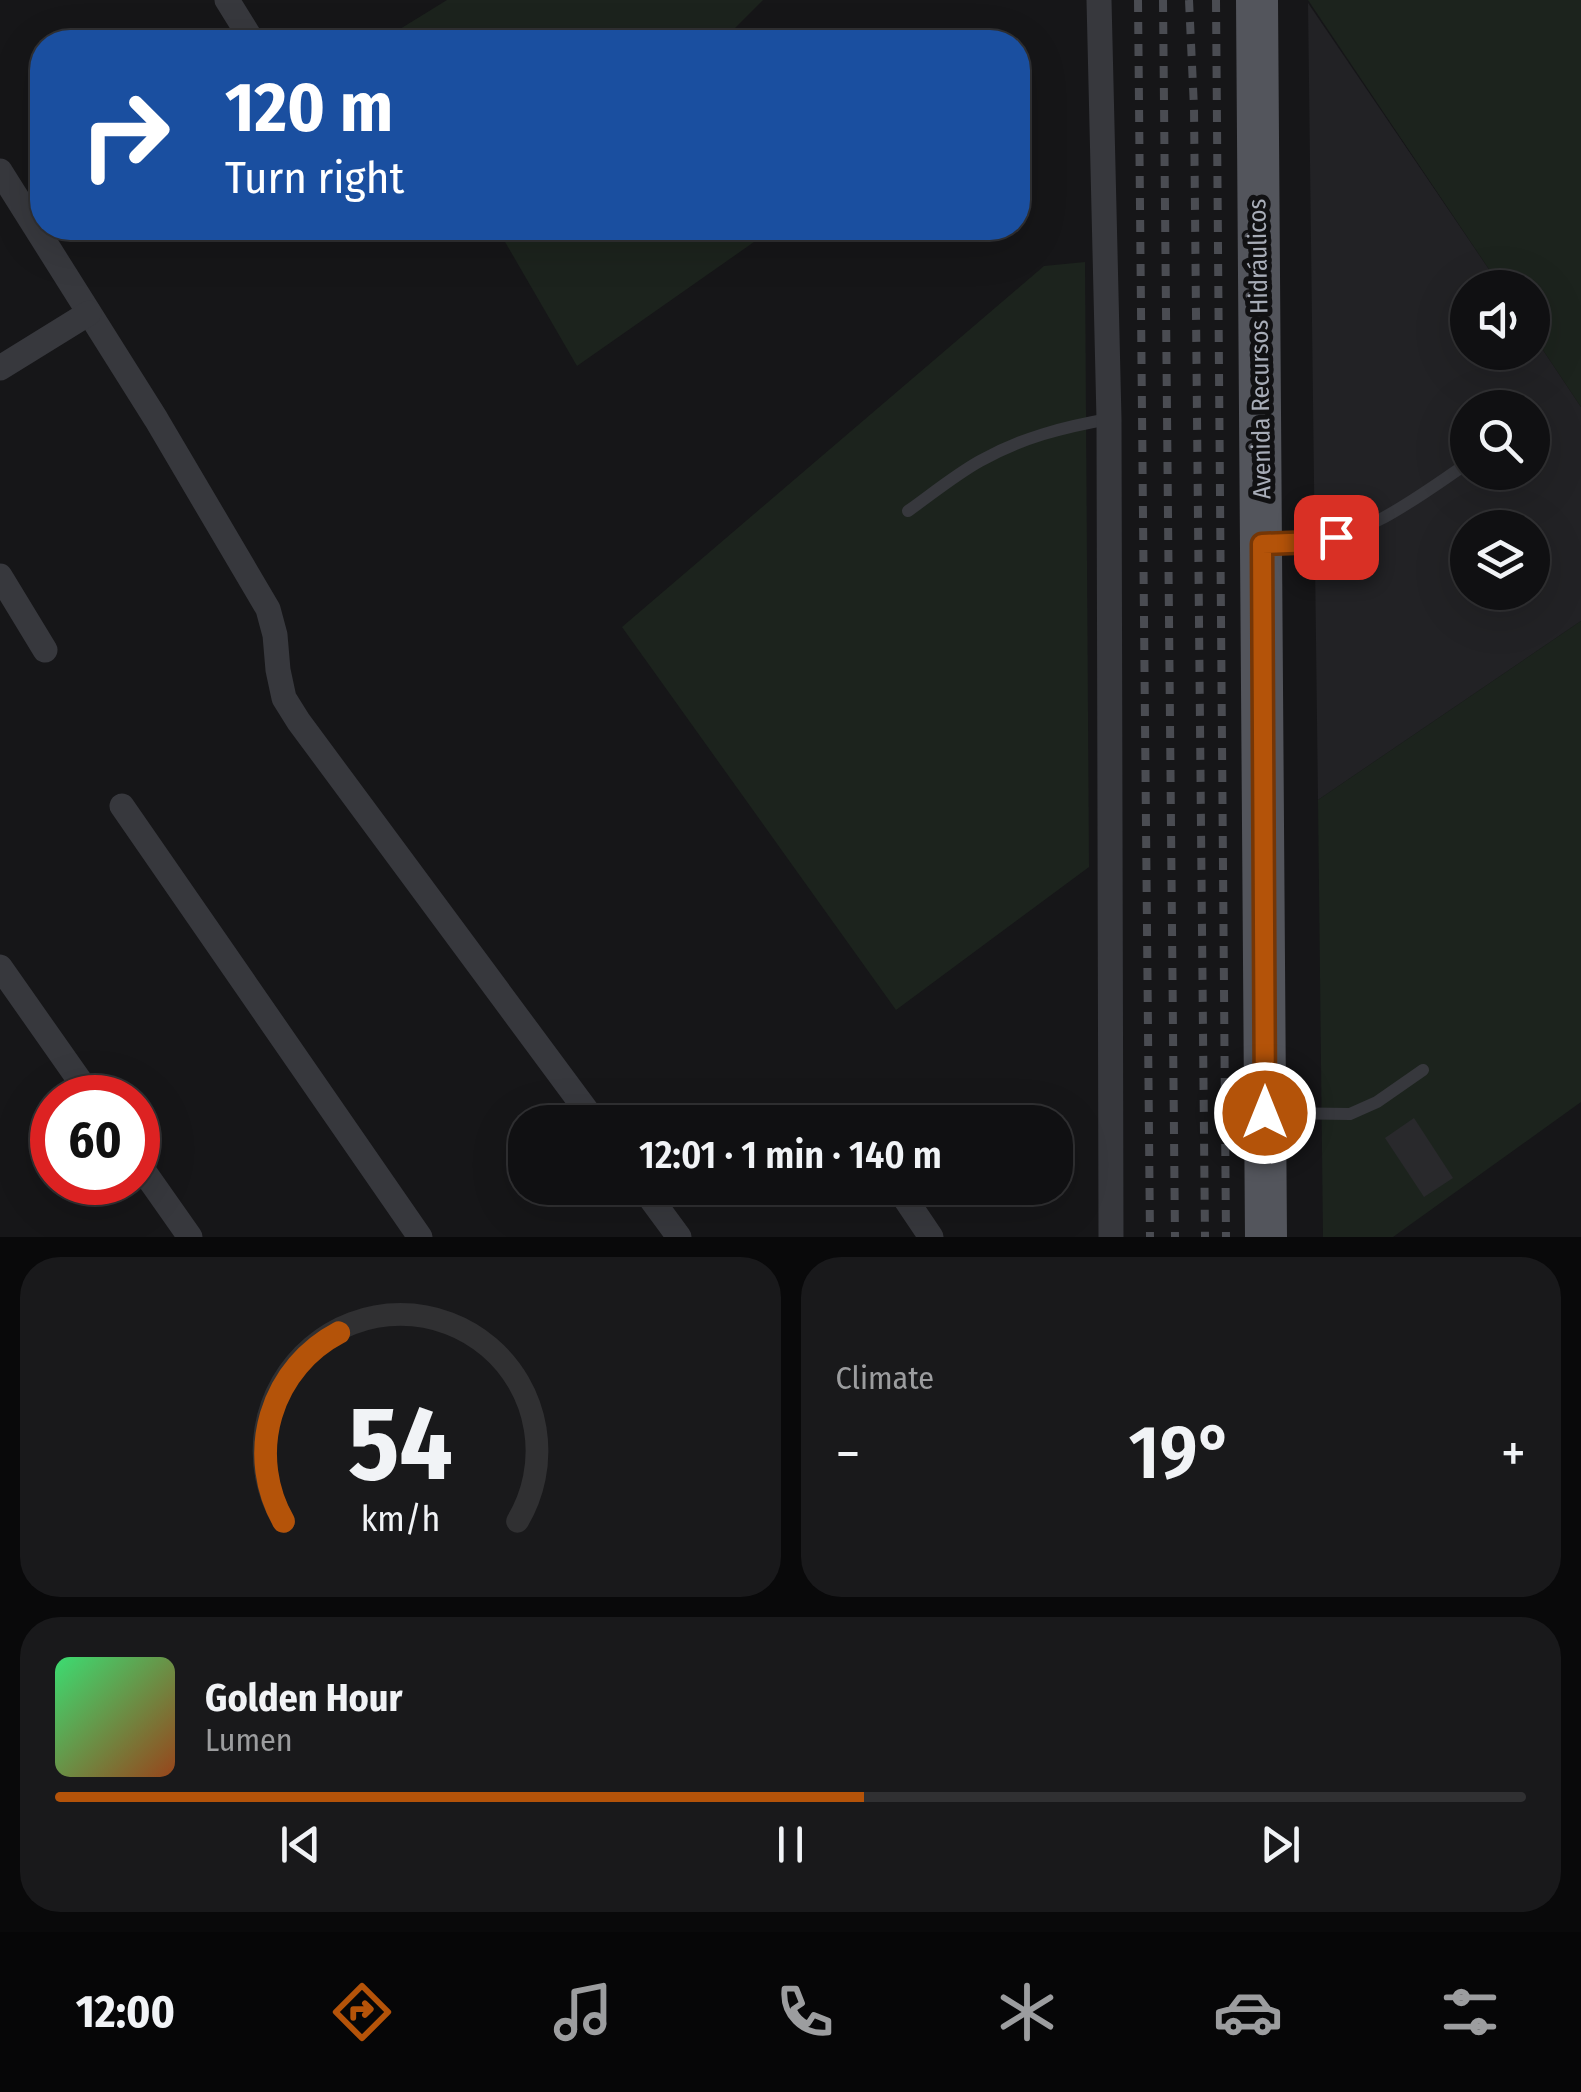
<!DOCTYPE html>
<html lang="en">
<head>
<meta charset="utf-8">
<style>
	body { margin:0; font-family:"Fira Sans Condensed",sans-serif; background:#19191b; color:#f1f3f6; height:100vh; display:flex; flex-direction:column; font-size:38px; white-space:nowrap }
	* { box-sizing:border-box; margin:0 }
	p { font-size:32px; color:#9c9d9f }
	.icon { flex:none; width:55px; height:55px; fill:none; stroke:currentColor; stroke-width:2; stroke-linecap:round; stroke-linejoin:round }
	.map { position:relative; height:1237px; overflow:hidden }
	.panel { display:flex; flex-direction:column; gap:20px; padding:20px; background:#09090a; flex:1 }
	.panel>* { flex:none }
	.banner { position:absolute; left:30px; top:30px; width:1000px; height:210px; border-radius:40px; box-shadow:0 10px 40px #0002,0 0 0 2px #303032; background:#1a4fa0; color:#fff; overflow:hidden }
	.controls { position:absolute; left:1450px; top:270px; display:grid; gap:20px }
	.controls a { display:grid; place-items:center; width:100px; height:100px; border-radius:50%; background:#101012; box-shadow:0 10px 40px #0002,0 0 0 2px #303032; font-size:50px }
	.speed { position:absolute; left:30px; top:1075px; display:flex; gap:20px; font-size:50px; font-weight:700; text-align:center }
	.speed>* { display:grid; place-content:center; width:130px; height:130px; border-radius:50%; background:#101012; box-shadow:0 10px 40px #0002,0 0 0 2px #303032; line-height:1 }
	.speed .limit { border:15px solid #d22; background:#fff; color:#111 }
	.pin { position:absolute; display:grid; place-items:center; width:85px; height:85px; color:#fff; margin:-42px; border-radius:20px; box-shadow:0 5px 15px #0006 }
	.me { position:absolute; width:110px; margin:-55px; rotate:0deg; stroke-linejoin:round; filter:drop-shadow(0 0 8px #0008) }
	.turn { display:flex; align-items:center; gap:35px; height:210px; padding:0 30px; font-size:45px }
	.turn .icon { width:130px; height:130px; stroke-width:2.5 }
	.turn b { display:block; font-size:70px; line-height:85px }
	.big { font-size:75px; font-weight:600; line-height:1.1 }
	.panel .widget { flex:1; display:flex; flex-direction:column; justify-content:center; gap:15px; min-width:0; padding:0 35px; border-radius:40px; background:#19191b }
	.panel .dial { align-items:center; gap:0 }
	.dial svg { height:260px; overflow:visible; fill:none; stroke:#303032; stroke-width:7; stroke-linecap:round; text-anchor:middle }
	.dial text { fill:#f1f3f6; stroke:none }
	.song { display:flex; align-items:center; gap:30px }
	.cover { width:120px; height:120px; border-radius:15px; background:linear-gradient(135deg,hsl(140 70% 55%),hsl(20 70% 35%)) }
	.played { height:10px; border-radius:5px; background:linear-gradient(90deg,#b45309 55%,#303032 55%) }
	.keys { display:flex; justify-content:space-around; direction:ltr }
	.heat { display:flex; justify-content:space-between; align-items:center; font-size:55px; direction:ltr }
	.panel .tiles { flex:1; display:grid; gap:20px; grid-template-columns:1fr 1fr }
	.widget:last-child { grid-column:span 2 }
	.trip { position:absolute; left:508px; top:1105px; width:565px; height:100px; border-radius:40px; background:#101012; box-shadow:0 10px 40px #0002,0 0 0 2px #303032; font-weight:600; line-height:100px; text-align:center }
	.menu { display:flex; height:160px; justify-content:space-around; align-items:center; background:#060607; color:#9c9d9f }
	.menu .icon { width:70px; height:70px }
	.menu .active { color:#b45309 }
	.menu b { font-size:45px; color:#f1f3f6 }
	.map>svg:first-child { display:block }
	.built { fill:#222225; fill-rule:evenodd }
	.green { fill:#1c231d }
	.building { fill:#29292c }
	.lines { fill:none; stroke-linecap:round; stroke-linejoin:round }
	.service { stroke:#37383d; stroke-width:12 }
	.minor { stroke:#37383d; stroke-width:25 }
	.primary { stroke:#53555c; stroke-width:42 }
	.rail { stroke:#4a4c52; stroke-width:8; stroke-dasharray:12 10; stroke-linecap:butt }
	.route-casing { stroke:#753606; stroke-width:25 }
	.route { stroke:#b45309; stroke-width:18 }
	.labels { text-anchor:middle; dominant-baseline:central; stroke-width:10; stroke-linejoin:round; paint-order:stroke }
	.street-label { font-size:25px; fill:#a8adb8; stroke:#111113 }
</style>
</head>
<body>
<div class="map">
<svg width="1581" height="1237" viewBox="0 0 1581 1237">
	<rect width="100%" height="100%" fill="#161618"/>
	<path class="built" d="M1308 3 1501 287 1468 288V352H1532L1533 335 1581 407V621L1318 800ZM1468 408H1532V472H1468ZM1468 528H1532V592H1468Z"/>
	<g class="green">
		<polygon points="447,0 763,0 721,42 390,42 387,37"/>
		<polygon points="1308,0 1581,0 1581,407 1533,335 1532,288 1501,287"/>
		<polygon points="497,228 774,228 577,366"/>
		<polygon points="1085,262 1089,867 896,1010 622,627 1044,266"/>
		<polygon points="1581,621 1581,1102 1393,1237 1323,1237 1318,800"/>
	</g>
	<polygon class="building" points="1414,1118 1453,1178 1424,1197 1385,1138"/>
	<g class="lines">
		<g class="service">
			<path d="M908 511C932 494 955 475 980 461 1021 438 1063 427 1109 419"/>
			<path d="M1270 544C1285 543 1301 544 1316 542 1374 532 1420 495 1468 463"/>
			<polyline points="1273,1113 1350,1114 1377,1102 1423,1070"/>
		</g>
		<g class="minor">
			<polyline points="227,0 253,42"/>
			<polyline points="1099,0 1109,419 1111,1237"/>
			<polyline points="0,171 156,419 268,609 275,635 278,670 284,698 299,722 595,1122"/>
			<polyline points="0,368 89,313"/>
			<polyline points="0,576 45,650"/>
			<polyline points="122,806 420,1237"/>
			<polyline points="0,967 92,1098"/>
			<polyline points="138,1163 190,1237"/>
			<polyline points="643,1188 679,1237"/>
			<polyline points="898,1188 931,1237"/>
		</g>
		<polyline class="primary" points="1257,0 1266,1237"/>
		<g class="rail">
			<polyline points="1138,0 1150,1237"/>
			<polyline points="1163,0 1175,1237"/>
			<polyline points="1189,0 1194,108 1205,1237"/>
			<polyline points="1216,0 1226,1237"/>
		</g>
	</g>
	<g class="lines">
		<defs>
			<polyline id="route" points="1265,1113 1262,544 1315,542 1336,537"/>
		</defs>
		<use href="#route" class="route-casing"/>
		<use href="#route" class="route"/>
	</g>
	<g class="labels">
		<g class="street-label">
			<text transform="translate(1260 349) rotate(-91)">Avenida Recursos Hidráulicos</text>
		</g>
	</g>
</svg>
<div class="controls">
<a><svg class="icon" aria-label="sound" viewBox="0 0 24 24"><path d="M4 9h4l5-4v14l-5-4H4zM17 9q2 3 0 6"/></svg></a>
<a><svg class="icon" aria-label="search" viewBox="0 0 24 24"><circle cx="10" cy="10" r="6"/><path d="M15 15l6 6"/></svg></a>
<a><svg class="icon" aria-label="layers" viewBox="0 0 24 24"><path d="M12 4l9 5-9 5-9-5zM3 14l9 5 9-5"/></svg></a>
</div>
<div class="speed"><div class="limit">60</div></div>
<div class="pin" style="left:1336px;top:537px;background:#d93025"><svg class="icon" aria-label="arrive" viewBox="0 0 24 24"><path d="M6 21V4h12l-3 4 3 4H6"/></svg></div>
<svg class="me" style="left:1265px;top:1113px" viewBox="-20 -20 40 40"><circle r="17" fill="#b45309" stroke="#fff" stroke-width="3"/><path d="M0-11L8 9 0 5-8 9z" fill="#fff"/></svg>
<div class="trip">12:01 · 1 min · 140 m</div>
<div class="banner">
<div class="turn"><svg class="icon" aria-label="right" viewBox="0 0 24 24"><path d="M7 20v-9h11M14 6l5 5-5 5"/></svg><div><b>120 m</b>Turn right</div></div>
</div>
</div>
<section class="panel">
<div class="tiles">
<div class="widget dial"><svg viewBox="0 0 100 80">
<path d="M14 69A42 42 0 1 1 86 69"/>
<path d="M14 69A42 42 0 0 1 31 11" stroke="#b45309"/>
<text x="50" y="56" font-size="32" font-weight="700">54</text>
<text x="50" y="72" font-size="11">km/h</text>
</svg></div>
<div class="widget"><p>Climate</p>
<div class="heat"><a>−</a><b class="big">19°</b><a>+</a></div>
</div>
<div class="widget">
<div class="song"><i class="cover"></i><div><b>Golden Hour</b><p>Lumen</p></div></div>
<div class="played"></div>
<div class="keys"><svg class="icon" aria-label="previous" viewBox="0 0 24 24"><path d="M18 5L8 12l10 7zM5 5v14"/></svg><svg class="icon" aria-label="pause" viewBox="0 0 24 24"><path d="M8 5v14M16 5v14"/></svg><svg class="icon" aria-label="next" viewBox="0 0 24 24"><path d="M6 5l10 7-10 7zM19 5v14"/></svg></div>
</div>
</div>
</section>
<nav class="menu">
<b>12:00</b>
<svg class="icon active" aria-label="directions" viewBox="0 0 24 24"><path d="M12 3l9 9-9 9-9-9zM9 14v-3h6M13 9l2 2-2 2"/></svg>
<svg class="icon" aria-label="music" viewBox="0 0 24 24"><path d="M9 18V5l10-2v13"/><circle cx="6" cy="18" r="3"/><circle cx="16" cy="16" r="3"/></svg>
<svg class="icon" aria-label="phone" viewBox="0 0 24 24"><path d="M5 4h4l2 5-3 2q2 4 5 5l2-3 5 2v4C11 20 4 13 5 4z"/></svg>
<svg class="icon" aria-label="climate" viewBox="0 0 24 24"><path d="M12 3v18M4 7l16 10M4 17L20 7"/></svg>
<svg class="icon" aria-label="car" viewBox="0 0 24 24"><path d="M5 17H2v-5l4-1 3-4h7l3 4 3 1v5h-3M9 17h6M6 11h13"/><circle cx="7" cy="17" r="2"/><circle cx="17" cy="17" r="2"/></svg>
<svg class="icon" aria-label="filters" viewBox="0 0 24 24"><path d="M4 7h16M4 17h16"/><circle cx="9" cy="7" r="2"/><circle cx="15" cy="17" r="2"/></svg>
</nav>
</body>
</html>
